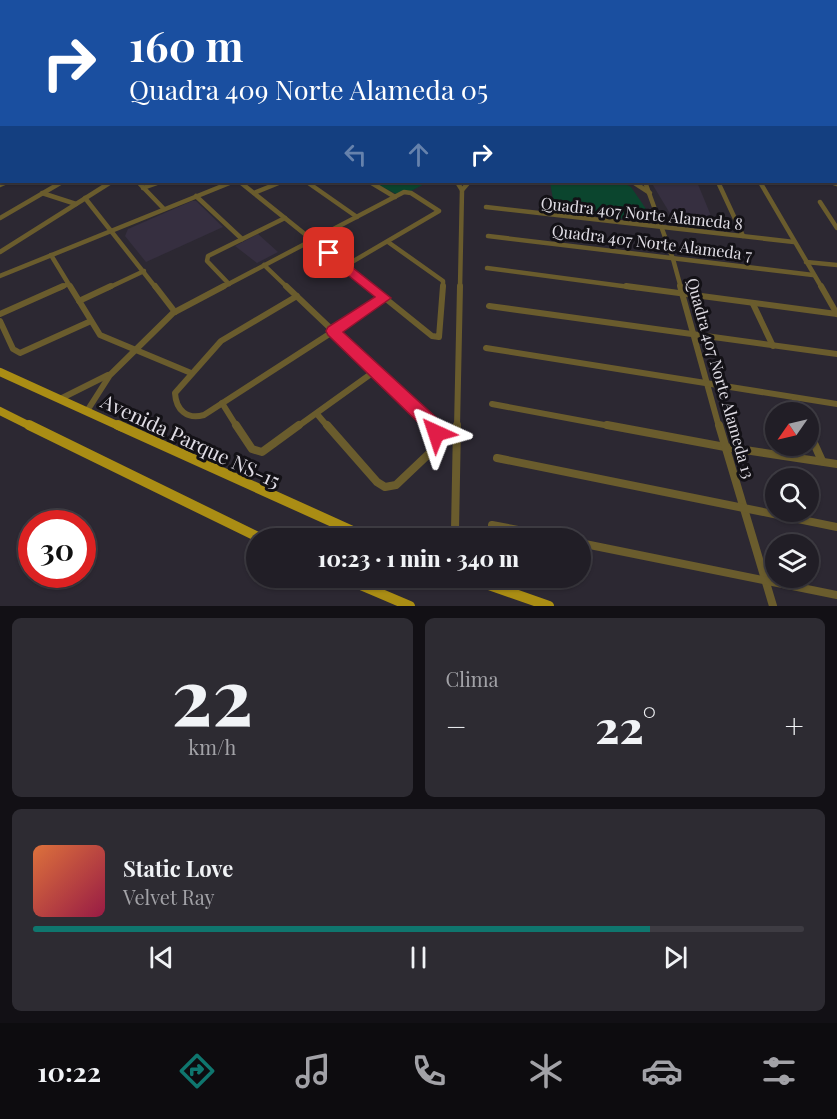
<!DOCTYPE html>
<html lang="pt">
<head>
<meta charset="utf-8">
<style>
	body { margin:0; font-family:"Playfair Display",serif; background:#2d2b32; color:#f1f3f6; height:100vh; display:flex; flex-direction:column; font-size:22px; white-space:nowrap }
	* { box-sizing:border-box; margin:0 }
	p { font-size:20px; color:#a2a2a7 }
	.icon { flex:none; width:33px; height:33px; fill:none; stroke:currentColor; stroke-width:2; stroke-linecap:round; stroke-linejoin:round }
	.map { position:relative; height:606px; overflow:hidden }
	.details { display:flex; flex-direction:column; gap:12px; padding:12px; background:#121015; flex:1 }
	.details>* { flex:none }
	.guide { position:absolute; left:0px; top:0px; width:837px; height:183px; box-shadow:0 2px 4px #0004,0 0 0 2px #3e3c43; background:#1a4fa0; color:#fff; overflow:hidden }
	.needle { width:39px; rotate:236deg }
	.buttons { position:absolute; left:765px; top:402px; display:grid; gap:12px }
	.buttons a { display:grid; place-items:center; width:54px; height:54px; border-radius:50%; background:#211e26; box-shadow:0 2px 4px #0004,0 0 0 2px #3e3c43; font-size:30px }
	.speed { position:absolute; left:18px; top:510px; display:flex; gap:12px; font-size:30px; font-weight:700; text-align:center }
	.speed>* { display:grid; place-content:center; width:78px; height:78px; border-radius:50%; background:#211e26; box-shadow:0 2px 4px #0004,0 0 0 2px #3e3c43; line-height:1 }
	.speed .limit { border:9px solid #d22; background:#fff; color:#111 }
	.pin { position:absolute; display:grid; place-items:center; width:51px; height:51px; color:#fff; margin:-26px; border-radius:12px; box-shadow:0 3px 9px #0006 }
	.me { position:absolute; width:66px; margin:-33px; rotate:318deg; stroke-linejoin:round; filter:drop-shadow(0 0 4px #0008) }
	.turn { display:flex; align-items:center; gap:21px; height:126px; padding:0 30px; font-size:27px }
	.turn .icon { width:78px; height:78px; stroke-width:2.5 }
	.turn b { display:block; font-size:42px; line-height:51px }
	.lanes { display:flex; align-items:center; height:57px; padding:0 30px; background:#0003; justify-content:center; gap:30px; direction:ltr }
	.lanes .off { opacity:.35 }
	.big { font-size:45px; font-weight:800; line-height:1.1 }
	.details .widget { flex:1; display:flex; flex-direction:column; justify-content:center; gap:9px; min-width:0; padding:0 21px; border-radius:9px; background:#2d2b32 }
	.details .dial { align-items:center; gap:0 }
	.dial b { font-size:78px; line-height:1 }
	.song { display:flex; align-items:center; gap:18px }
	.cover { width:72px; height:72px; border-radius:9px; background:linear-gradient(135deg,hsl(20 70% 55%),hsl(340 70% 35%)) }
	.played { height:6px; border-radius:3px; background:linear-gradient(90deg,#0f766e 80%,#3e3c43 80%) }
	.keys { display:flex; justify-content:space-around; direction:ltr }
	.heat { display:flex; justify-content:space-between; align-items:center; font-size:33px; direction:ltr }
	.details .tiles { flex:1; display:grid; gap:12px; grid-template-columns:1fr 1fr }
	.widget:last-child { grid-column:span 2 }
	.trip { position:absolute; left:246px; top:528px; width:345px; height:60px; border-radius:30px; background:#211e26; box-shadow:0 2px 4px #0004,0 0 0 2px #3e3c43; font-weight:800; line-height:60px; text-align:center }
	.dock { display:flex; height:96px; justify-content:space-around; align-items:center; background:#0d0c0f; color:#a2a2a7 }
	.dock .icon { width:42px; height:42px }
	.dock .on { color:#0f766e }
	.dock b { font-size:27px; color:#f1f3f6 }
	.map>svg:first-child { display:block }
	.built { fill:#362f40 }
	.green { fill:#0b452e }
	.lines { fill:none; stroke-linecap:round; stroke-linejoin:round }
	.minor-far2 { stroke:#6a5c2d; stroke-width:4.5 }
	.minor-far1 { stroke:#6a5c2d; stroke-width:6 }
	.minor { stroke:#6a5c2d; stroke-width:8 }
	.major-far1 { stroke:#aa8d14; stroke-width:8 }
	.major { stroke:#aa8d14; stroke-width:10 }
	.route { fill:#e11d48; stroke:#92132f; stroke-width:1.5 }
	.labels { text-anchor:middle; dominant-baseline:central; stroke-width:6; stroke-linejoin:round; paint-order:stroke }
	.street-label { font-size:16px; fill:#e0dde5; stroke:#131116 }
	.near-street-label { font-size:20px; fill:#e0dde5; stroke:#131116 }
</style>
</head>
<body>
<div class="map">
<svg width="837" height="606" viewBox="0 0 837 606">
	<rect width="100%" height="100%" fill="#2c2832"/>
	<g class="built">
		<polygon points="651,182 697,182 716,228 677,225"/>
		<polygon points="192,201 196,201 223,227 146,262 125,236 128,229"/>
		<polygon points="258,234 278,252 257,263 235,246"/>
	</g>
	<g class="green">
		<polygon points="373,182 428,182 411,191 396,194"/>
		<polygon points="550,182 621,182 631,187 655,222 555,211"/>
	</g>
	<g class="lines">
		<g class="minor-far2">
			<polyline points="138,182 164,209"/>
			<polyline points="240,182 372,288"/>
			<polyline points="307,182 357,217"/>
			<polyline points="370,182 395,197"/>
			<polyline points="457,182 462,190 460,288"/>
			<polyline points="633,182 650,193"/>
			<polyline points="645,182 673,259 681,288"/>
			<polyline points="718,182 743,236"/>
			<polyline points="760,182 822,288"/>
			<polyline points="831,182 837,184"/>
			<polyline points="0,185 7,182"/>
			<polyline points="143,188 160,182"/>
			<polyline points="462,190 469,182"/>
			<polyline points="42,193 76,204"/>
			<polyline points="254,193 281,182"/>
			<polyline points="196,196 242,239"/>
			<polyline points="85,198 156,288"/>
			<polyline points="820,202 837,228"/>
			<polyline points="486,207 794,242"/>
			<polyline points="0,218 62,182"/>
			<polyline points="488,236 813,275"/>
			<polyline points="388,242 443,281 443,288"/>
			<polyline points="0,252 111,182"/>
			<polyline points="51,255 71,288"/>
			<polyline points="806,262 837,265"/>
			<polyline points="264,265 288,288"/>
			<polyline points="487,268 637,288"/>
			<polyline points="0,276 232,182"/>
			<polyline points="229,284 207,261 208,256 285,218"/>
			<polyline points="60,288 68,284"/>
			<polyline points="108,288 144,271"/>
			<polyline points="221,288 404,192 411,193 439,211 345,266"/>
		</g>
		<g class="minor-far1">
			<polyline points="70,286 100,335 191,373"/>
			<polyline points="155,286 175,312"/>
			<polyline points="286,286 434,427"/>
			<polyline points="370,286 432,336 439,337 443,286"/>
			<polyline points="626,286 837,314"/>
			<polyline points="680,286 719,427"/>
			<polyline points="821,286 837,314"/>
			<path d="M297 296 221 341 175 393C176 410 187 420 204 415L385 298"/>
			<polyline points="79,301 111,286"/>
			<polyline points="753,304 773,346"/>
			<polyline points="489,306 837,354"/>
			<polyline points="0,314 63,286"/>
			<polyline points="0,321 13,349 20,353 91,321"/>
			<polyline points="486,348 837,404"/>
			<polyline points="60,399 108,375"/>
			<polyline points="795,399 801,412"/>
			<polyline points="222,403 237,427"/>
			<polyline points="492,404 615,427"/>
			<polyline points="87,411 110,375 173,313 224,286"/>
			<polyline points="317,414 328,427"/>
			<polyline points="297,427 375,371"/>
			<polyline points="457,427 460,286"/>
		</g>
		<g class="minor">
			<polyline points="236,425 252,449 262,452 299,425"/>
			<polyline points="327,425 377,482 385,487 396,485 435,448 437,433 432,425"/>
			<polyline points="457,425 455,530 459,538"/>
			<polyline points="607,425 725,447 837,464"/>
			<polyline points="719,425 773,606"/>
			<polyline points="808,430 822,461"/>
			<polyline points="497,458 837,527"/>
			<polyline points="492,525 560,538"/>
			<polyline points="449,538 455,530"/>
			<polyline points="580,543 837,595"/>
		</g>
		<g class="major-far1">
			<polyline points="0,372 121,427"/>
			<polyline points="0,411 32,427"/>
		</g>
		<g class="major">
			<polyline points="29,425 260,538"/>
			<polyline points="118,425 368,538"/>
			<polyline points="344,578 410,606"/>
			<polyline points="469,578 549,606"/>
		</g>
	</g>
	<linearGradient id="sky" x2="0" y2="1"><stop stop-color="#18161c"/><stop offset="0.53" stop-color="#45485a"/><stop offset="1" stop-color="#45485a" stop-opacity="0"/></linearGradient>
	<rect width="837" height="182" fill="url(#sky)"/>
	<polygon class="route" points="329,249 391,298 343,332 440,421 445,433 443,439 436,441 430,439 428,432 328,335 326,331 328,327 375,297 324,256 324,250"/>
	<g class="labels">
		<g class="street-label">
			<text transform="translate(642 213) rotate(6)">Quadra 407 Norte Alameda 8</text>
			<text transform="translate(652 242) rotate(7)">Quadra 407 Norte Alameda 7</text>
			<text transform="translate(721 378) rotate(74)">Quadra 407 Norte Alameda 13</text>
		</g>
		<g class="near-street-label">
			<text transform="translate(191 440) rotate(25)">Avenida Parque NS-15</text>
		</g>
	</g>
</svg>
<div class="buttons">
<a><svg class="needle" viewBox="-14 -14 28 28"><path d="M0-13l5 13h-10z" fill="#e53935"/><path d="M0 13l5-13h-10z" fill="#a2a2a7"/></svg></a>
<a><svg class="icon" aria-label="search" viewBox="0 0 24 24"><circle cx="10" cy="10" r="6"/><path d="M15 15l6 6"/></svg></a>
<a><svg class="icon" aria-label="layers" viewBox="0 0 24 24"><path d="M12 4l9 5-9 5-9-5zM3 14l9 5 9-5"/></svg></a>
</div>
<div class="speed"><div class="limit">30</div></div>
<div class="pin" style="left:329px;top:253px;background:#d93025"><svg class="icon" aria-label="arrive" viewBox="0 0 24 24"><path d="M6 21V4h12l-3 4 3 4H6"/></svg></div>
<svg class="me" style="left:436px;top:433px" viewBox="-20 -20 40 40"><path d="M0-17L14 15 0 8-14 15z" fill="#e11d48" stroke="#fff" stroke-width="4"/></svg>
<div class="trip">10:23 · 1 min · 340 m</div>
<div class="guide">
<div class="turn"><svg class="icon" aria-label="right" viewBox="0 0 24 24"><path d="M7 20v-9h11M14 6l5 5-5 5"/></svg><div><b>160 m</b>Quadra 409 Norte Alameda 05</div></div>
<div class="lanes"><svg class="icon off" aria-label="left" viewBox="0 0 24 24"><path d="M17 20v-9H6M10 6l-5 5 5 5"/></svg><svg class="icon off" aria-label="ahead" viewBox="0 0 24 24"><path d="M12 20V5M6 11l6-6 6 6"/></svg><svg class="icon" aria-label="right" viewBox="0 0 24 24"><path d="M7 20v-9h11M14 6l5 5-5 5"/></svg></div>
</div>
</div>
<section class="details">
<div class="tiles">
<div class="widget dial"><b>22</b><p>km/h</p></div>
<div class="widget"><p>Clima</p>
<div class="heat"><a>−</a><b class="big">22°</b><a>+</a></div>
</div>
<div class="widget">
<div class="song"><i class="cover"></i><div><b>Static Love</b><p>Velvet Ray</p></div></div>
<div class="played"></div>
<div class="keys"><svg class="icon" aria-label="previous" viewBox="0 0 24 24"><path d="M18 5L8 12l10 7zM5 5v14"/></svg><svg class="icon" aria-label="pause" viewBox="0 0 24 24"><path d="M8 5v14M16 5v14"/></svg><svg class="icon" aria-label="next" viewBox="0 0 24 24"><path d="M6 5l10 7-10 7zM19 5v14"/></svg></div>
</div>
</div>
</section>
<nav class="dock">
<b>10:22</b>
<svg class="icon on" aria-label="directions" viewBox="0 0 24 24"><path d="M12 3l9 9-9 9-9-9zM9 14v-3h6M13 9l2 2-2 2"/></svg>
<svg class="icon" aria-label="music" viewBox="0 0 24 24"><path d="M9 18V5l10-2v13"/><circle cx="6" cy="18" r="3"/><circle cx="16" cy="16" r="3"/></svg>
<svg class="icon" aria-label="phone" viewBox="0 0 24 24"><path d="M5 4h4l2 5-3 2q2 4 5 5l2-3 5 2v4C11 20 4 13 5 4z"/></svg>
<svg class="icon" aria-label="climate" viewBox="0 0 24 24"><path d="M12 3v18M4 7l16 10M4 17L20 7"/></svg>
<svg class="icon" aria-label="car" viewBox="0 0 24 24"><path d="M5 17H2v-5l4-1 3-4h7l3 4 3 1v5h-3M9 17h6M6 11h13"/><circle cx="7" cy="17" r="2"/><circle cx="17" cy="17" r="2"/></svg>
<svg class="icon" aria-label="filters" viewBox="0 0 24 24"><path d="M4 7h16M4 17h16"/><circle cx="9" cy="7" r="2"/><circle cx="15" cy="17" r="2"/></svg>
</nav>
</body>
</html>
